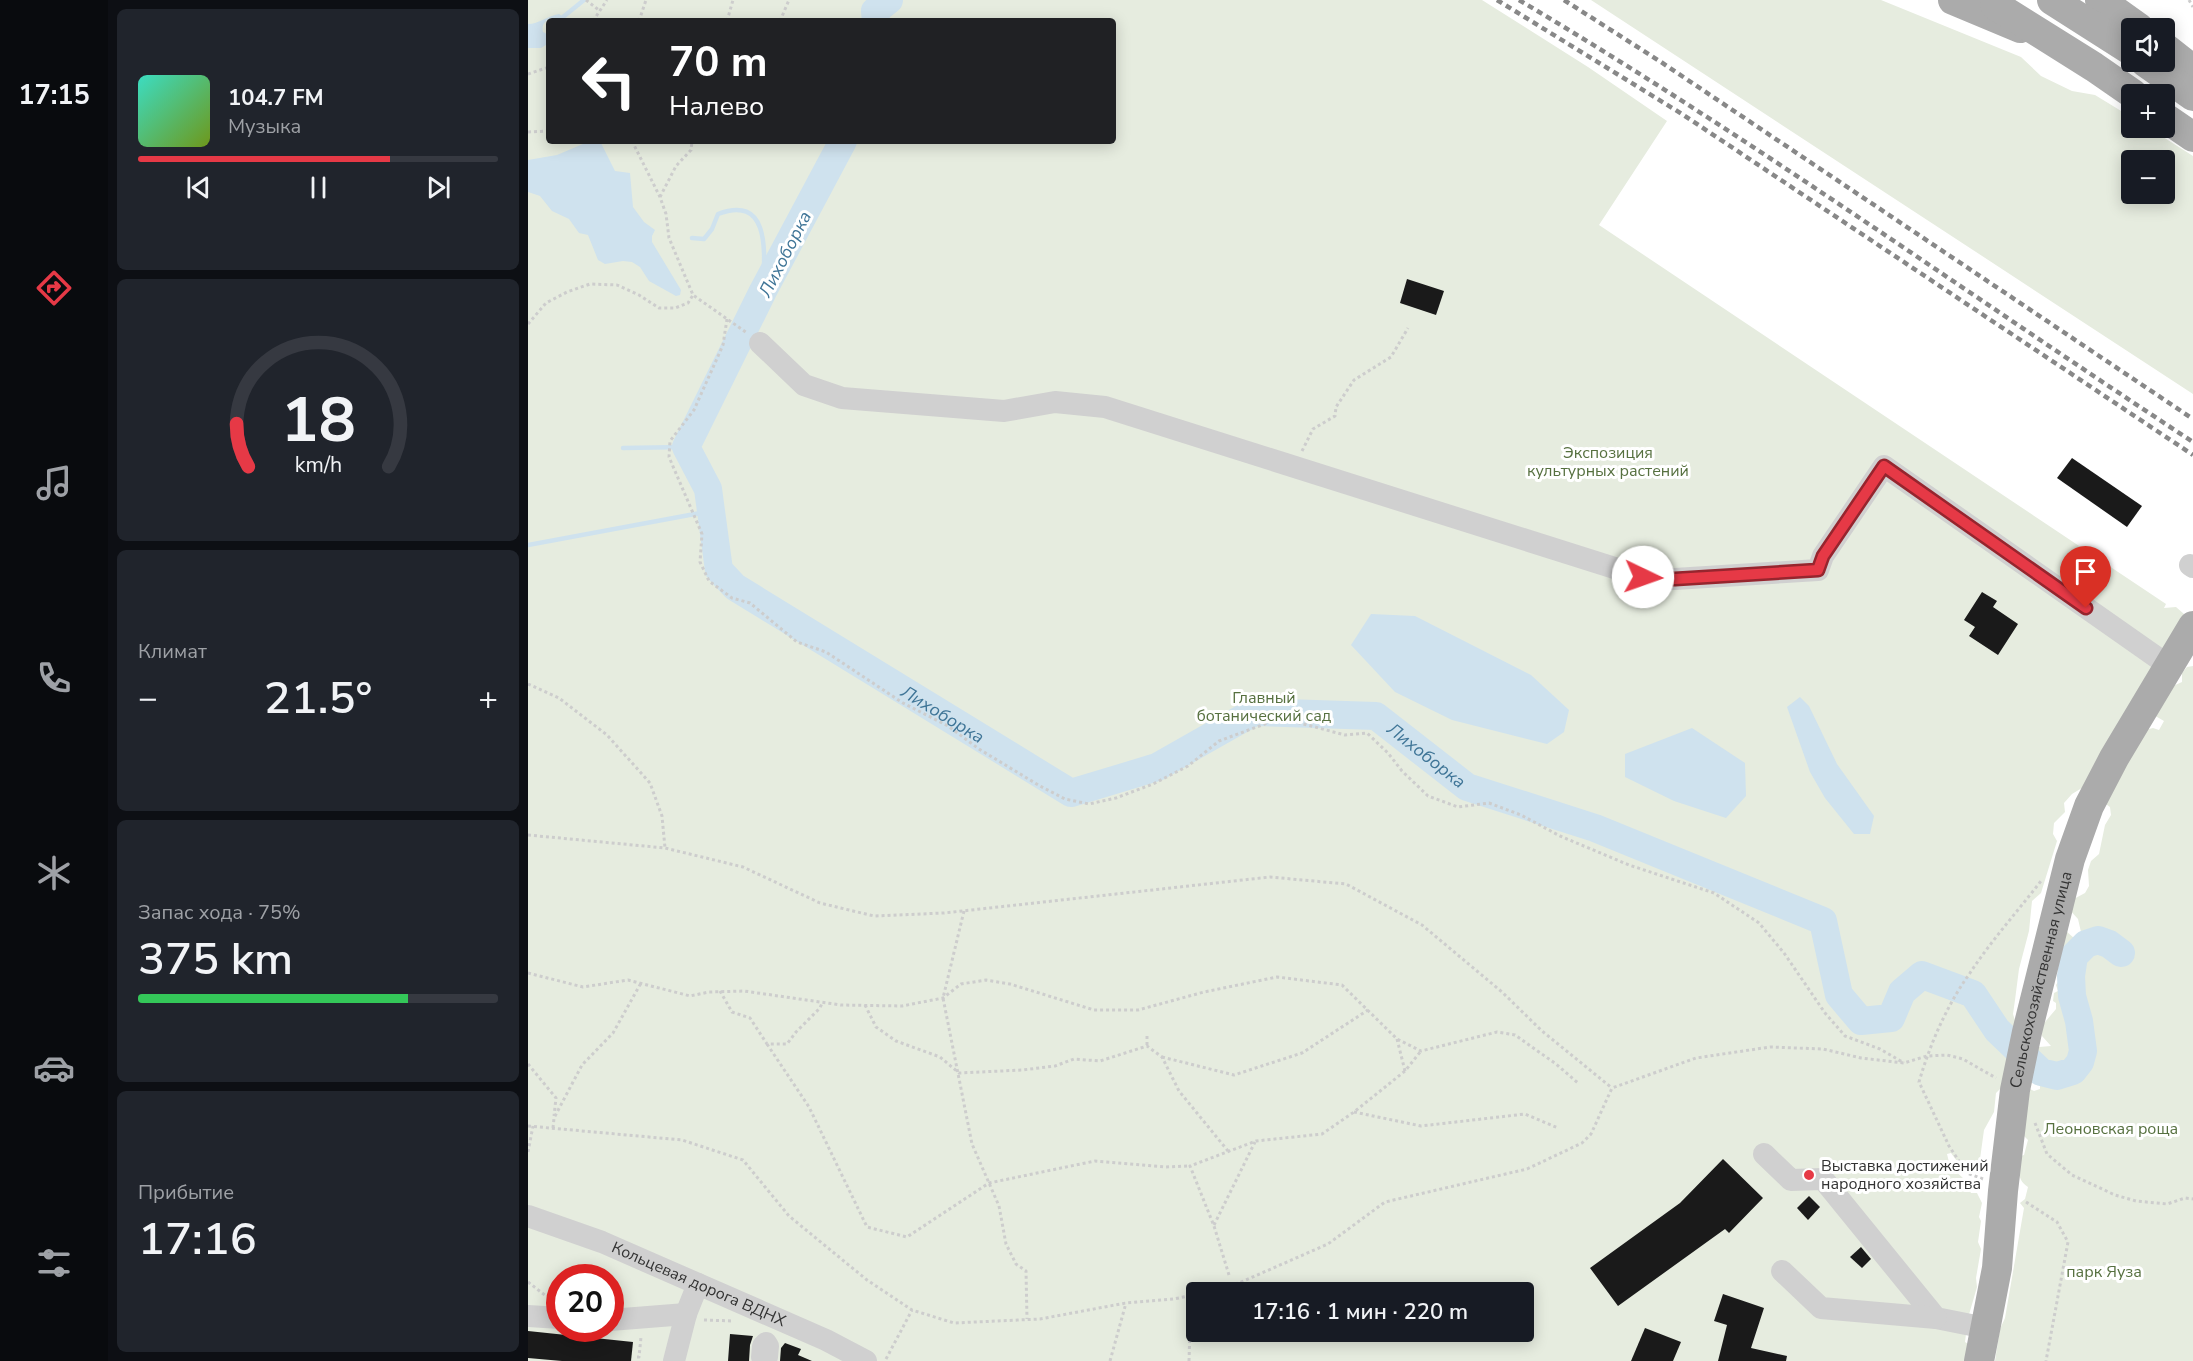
<!DOCTYPE html>
<html lang="ru">
<head>
<meta charset="utf-8">
<style>
	body { margin:0; font-family:"Nunito Sans",sans-serif; background:#20242c; color:#f1f3f6; height:100vh; display:flex; flex-direction:column; font-size:22px; white-space:nowrap }
	* { box-sizing:border-box; margin:0 }
	p { font-size:20px; color:#9ea1a6 }
	.icon { flex:none; width:33px; height:33px; fill:none; stroke:currentColor; stroke-width:2; stroke-linecap:round; stroke-linejoin:round }
	.map { position:relative; flex:1; overflow:hidden }
	.drawer { display:flex; flex-direction:column; gap:9px; padding:9px; background:#0d0f14; width:420px }
	.drawer>* { flex:none }
	.hud { position:absolute; left:18px; top:18px; width:570px; height:126px; border-radius:6px; box-shadow:0 3px 15px #0003; background:#202124; color:#fff; overflow:hidden }
	.controls { position:absolute; left:1593px; top:18px; display:grid; gap:12px }
	.controls a { display:grid; place-items:center; width:54px; height:54px; border-radius:6px; background:#171b24; box-shadow:0 3px 15px #0003; font-size:30px }
	.speed { position:absolute; left:18px; top:1264px; display:flex; gap:12px; font-size:30px; font-weight:700; text-align:center }
	.speed>* { display:grid; place-content:center; width:78px; height:78px; border-radius:50%; background:#171b24; box-shadow:0 3px 15px #0003; line-height:1 }
	.speed .limit { border:9px solid #d22; background:#fff; color:#111 }
	.pin { position:absolute; display:grid; place-items:center; width:51px; height:51px; color:#fff; margin:-62px -26px; border-radius:50% 50% 50% 0; rotate:-45deg; box-shadow:0 0 6px #0007 }
	.pin .icon { rotate:45deg }
	.me { position:absolute; width:66px; margin:-33px; rotate:93deg; stroke-linejoin:round; filter:drop-shadow(0 0 4px #0008) }
	.turn { display:flex; align-items:center; gap:21px; height:126px; padding:0 24px; font-size:27px }
	.turn .icon { width:78px; height:78px; stroke-width:2.5 }
	.turn b { display:block; font-size:42px; line-height:51px }
	.big { font-size:45px; font-weight:600; line-height:1.1 }
	.drawer .tile { flex:1; display:flex; flex-direction:column; justify-content:center; gap:9px; min-width:0; padding:0 21px; border-radius:9px; background:#20242c }
	.drawer .dial { align-items:center; gap:0 }
	.dial svg { height:156px; overflow:visible; fill:none; stroke:#363941; stroke-width:7; stroke-linecap:round; text-anchor:middle }
	.dial text { fill:#f1f3f6; stroke:none }
	.song { display:flex; align-items:center; gap:18px }
	.cover { width:72px; height:72px; border-radius:9px; background:linear-gradient(135deg,hsl(170 70% 55%),hsl(80 70% 35%)) }
	.played { height:6px; border-radius:3px; background:linear-gradient(90deg,#e63946 70%,#363941 70%) }
	.keys { display:flex; justify-content:space-around; direction:ltr }
	.heat { display:flex; justify-content:space-between; align-items:center; font-size:33px; direction:ltr }
	.charge { height:9px; border-radius:4px; background:linear-gradient(90deg,#34c759 75%,#363941 0) }
	.trip { position:absolute; left:658px; top:1282px; width:348px; height:60px; border-radius:6px; background:#171b24; box-shadow:0 3px 15px #0003; font-weight:600; line-height:60px; text-align:center }
	main { display:flex; flex:1; min-height:0 }
	.menu { display:flex; flex-direction:column; width:108px; justify-content:space-around; align-items:center; background:#090b0e; color:#9ea1a6 }
	.menu .icon { width:42px; height:42px }
	.menu .on { color:#e63946 }
	.menu b { font-size:27px; color:#f1f3f6 }
	.map>svg:first-child { display:block }
	.green { fill:#e6ecdf; fill-rule:evenodd }
	.water { fill:#cfe2ee }
	.lines { fill:none; stroke-linecap:round; stroke-linejoin:round }
	.stream { stroke:#cfe2ee; stroke-width:4.5 }
	.river { stroke:#cfe2ee; stroke-width:28 }
	.building { fill:#1a1a1a }
	.path { stroke:#cdcdcd; stroke-width:3; stroke-dasharray:3 3; stroke-linecap:butt }
	.minor { stroke:#d0d0d0; stroke-width:22 }
	.major { stroke:#ababab; stroke-width:30 }
	.rail { stroke:#888; stroke-width:4.5; stroke-dasharray:6 4.5; stroke-linecap:butt }
	.major-bridge { stroke:#ababab; stroke-width:30 }
	.route-casing { stroke:#96252e; stroke-width:15 }
	.route { stroke:#e63946; stroke-width:10 }
	.poi-dot { fill:#e63946; stroke:#fff; stroke-width:2 }
	.labels { text-anchor:middle; dominant-baseline:central; stroke-width:6; stroke-linejoin:round; paint-order:stroke }
	.park-label { font-size:16px; fill:#56703f; stroke:#fff }
	.street-label { font-size:16px; fill:#333; stroke:#fff }
	.poi-label { font-size:16px; fill:#333; stroke:#fff; text-anchor:start }
	.water-label { font-size:18px; font-style:italic; fill:#3f7597; stroke:#fff }
</style>
</head>
<body>
<main>
<nav class="menu">
<b>17:15</b>
<svg class="icon on" aria-label="directions" viewBox="0 0 24 24"><path d="M12 3l9 9-9 9-9-9zM9 14v-3h6M13 9l2 2-2 2"/></svg>
<svg class="icon" aria-label="music" viewBox="0 0 24 24"><path d="M9 18V5l10-2v13"/><circle cx="6" cy="18" r="3"/><circle cx="16" cy="16" r="3"/></svg>
<svg class="icon" aria-label="phone" viewBox="0 0 24 24"><path d="M5 4h4l2 5-3 2q2 4 5 5l2-3 5 2v4C11 20 4 13 5 4z"/></svg>
<svg class="icon" aria-label="climate" viewBox="0 0 24 24"><path d="M12 3v18M4 7l16 10M4 17L20 7"/></svg>
<svg class="icon" aria-label="car" viewBox="0 0 24 24"><path d="M5 17H2v-5l4-1 3-4h7l3 4 3 1v5h-3M9 17h6M6 11h13"/><circle cx="7" cy="17" r="2"/><circle cx="17" cy="17" r="2"/></svg>
<svg class="icon" aria-label="filters" viewBox="0 0 24 24"><path d="M4 7h16M4 17h16"/><circle cx="9" cy="7" r="2"/><circle cx="15" cy="17" r="2"/></svg>
</nav>
<section class="drawer">
<div class="tile">
<div class="song"><i class="cover"></i><div><b>104.7 FM</b><p>Музыка</p></div></div>
<div class="played"></div>
<div class="keys"><svg class="icon" aria-label="previous" viewBox="0 0 24 24"><path d="M18 5L8 12l10 7zM5 5v14"/></svg><svg class="icon" aria-label="pause" viewBox="0 0 24 24"><path d="M8 5v14M16 5v14"/></svg><svg class="icon" aria-label="next" viewBox="0 0 24 24"><path d="M6 5l10 7-10 7zM19 5v14"/></svg></div>
</div>
<div class="tile dial"><svg viewBox="0 0 100 80">
<path d="M14 69A42 42 0 1 1 86 69"/>
<path d="M14 69A42 42 0 0 1 8 47" stroke="#e63946"/>
<text x="50" y="56" font-size="32" font-weight="700">18</text>
<text x="50" y="72" font-size="11">km/h</text>
</svg></div>
<div class="tile"><p>Климат</p>
<div class="heat"><a>−</a><b class="big">21.5°</b><a>+</a></div>
</div>
<div class="tile"><p>Запас хода · 75%</p><b class="big">375 km</b><div class="charge"></div></div>
<div class="tile"><p>Прибытие</p><b class="big">17:16</b></div>
</section>
<div class="map">
<svg width="1665" height="1361" viewBox="0 0 1665 1361">
	<rect width="100%" height="100%" fill="#fff"/>
	<g class="green">
		<path d="M0 0H954L1060 67 1139 121 1071 225 1638 604 1636 608 1648 607 1656 614 1654 625 1567 780 1544 794 1536 803 1537 812 1526 823 1525 834 1529 841 1513 893 1504 901 1501 931 1491 969 1487 1000 1485 1014 1488 1024 1482 1033 1478 1056 1482 1063 1478 1083 1468 1093 1466 1112 1456 1130 1452 1159 1440 1168H1434L1423 1153 1419 1154 1422 1166 1436 1179 1443 1193H1449L1454 1203 1451 1217 1453 1221 1450 1242 1453 1249 1448 1278 1449 1287 1440 1318 1437 1342 1440 1344V1361H0ZM21 21H585V141H21ZM32 1278H82V1329H32ZM669 1293H996V1332H669Z"/>
		<path d="M1063 0H1353L1493 57 1513 76 1544 91 1567 95 1603 117 1604 128H1621L1665 156V394ZM1604 160H1636V194H1604Z"/>
		<path d="M1665 666V1361H1467L1472 1329 1477 1318 1496 1208 1492 1203 1497 1199 1500 1187C1488 1180 1491 1168 1493 1156L1496 1155 1500 1140 1496 1136 1500 1088 1506 1091 1512 1089V1084L1501 1076 1511 1047 1523 1046 1514 1036 1512 1028 1528 1009V1003L1525 1001 1526 993 1530 991 1528 985 1533 977 1534 971 1527 963 1530 960 1538 962 1539 955 1530 951 1538 931 1547 939 1553 932 1550 919 1540 908 1542 901 1557 893 1561 886 1560 870 1563 861 1571 854 1577 825 1583 815 1582 807 1575 802 1617 730 1625 728 1631 730 1636 721 1624 714 1645 686 1654 682V673L1659 667Z"/>
	</g>
	<g class="water">
		<path d="M31 14 35 17 36 21 23 18C17 21 13 25 15 32L21 35V43L13 48H0V24C11 24 19 16 31 14Z"/>
		<polygon points="62,141 72,141 87,171 102,173 105,207 116,222 127,230 124,236 124,242 153,290 152,295 148,296 121,281 112,267 104,262 95,261 77,264 70,260 60,235 51,233 41,219 24,211 12,196 0,192 0,160 29,155"/>
		<polygon points="843,614 887,616 1003,675 1041,710 1036,732 1019,744 924,720 867,692 823,645"/>
		<polygon points="1272,697 1281,706 1309,764 1346,816 1342,834 1326,834 1297,798 1282,772 1259,707"/>
		<polygon points="1164,728 1217,763 1218,796 1198,818 1146,801 1097,777 1097,754"/>
	</g>
	<g class="lines">
		<g class="stream">
			<polyline points="35,17 56,0"/>
			<path d="M164 238 176 239 184 229 190 214C245 193 236 259 235 291"/>
			<polyline points="95,448 158,447"/>
			<polyline points="0,545 183,511"/>
		</g>
		<g class="river">
			<polyline points="348,21 347,11 361,0"/>
			<path id="s1" d="M315 141 235 291 158 447 180 489 191 570 207 587 543 793 629 767 726 712 848 716 939 787 1067 828 1295 921 1311 995 1333 1021 1363 1018 1374 992 1394 975 1445 994 1469 1030 1513 1072 1529 1076 1545 1071 1552 1062 1555 1051 1551 1021 1544 996 1543 976 1546 956 1558 944 1570 940 1581 944 1593 953"/>
		</g>
	</g>
	<g class="building">
		<polygon points="879,279 916,291 908,315 872,303"/>
		<polygon points="1544,458 1614,506 1599,527 1529,478"/>
		<polygon points="1454,592 1469,601 1465,607 1490,624 1470,655 1441,636 1447,627 1436,620"/>
		<polygon points="1195,1159 1235,1198 1201,1233 1197,1229 1090,1306 1062,1268 1152,1203"/>
		<polygon points="1281,1196 1292,1207 1280,1220 1269,1208"/>
		<polygon points="1333,1247 1343,1259 1334,1268 1322,1257"/>
		<polygon points="1195,1294 1236,1308 1223,1348 1259,1356 1258,1361 1190,1361 1199,1325 1186,1321"/>
		<polygon points="1117,1328 1153,1342 1145,1361 1103,1361"/>
		<polygon points="0,1331 105,1342 103,1361 34,1361 0,1358"/>
		<polygon points="202,1334 225,1336 222,1345 221,1361 200,1361"/>
		<polygon points="257,1343 273,1349 270,1355 284,1361 252,1361 253,1348"/>
	</g>
	<g class="lines">
		<g class="path">
			<polyline points="58,0 72,11"/>
			<polyline points="1661,0 1665,7"/>
			<polyline points="65,21 79,0"/>
			<polyline points="111,21 118,0"/>
			<polyline points="199,21 205,0"/>
			<polyline points="252,21 261,0"/>
			<polyline points="0,74 21,67"/>
			<polyline points="0,132 21,131"/>
			<polyline points="104,141 132,197 138,214 141,238 165,295 219,333"/>
			<polyline points="132,197 148,166 163,150 164,141"/>
			<polyline points="199,319 195,345 166,410 142,441 141,457 174,534 172,562 181,581 204,598 222,603 269,642 298,652 375,703 420,726 451,749 512,786 537,799 561,804 588,798 625,784 660,766 691,741 753,718 817,735 839,733 860,753 874,771 900,796 930,807 961,803 993,815 1032,836 1101,865 1186,893 1231,923 1256,953 1297,1013 1317,1036 1352,1049 1376,1063"/>
			<polyline points="0,324 18,303 39,292 62,284 89,285 111,295 131,308 147,308 160,303 165,295"/>
			<polyline points="774,451 785,429 807,416 808,407 826,380 863,357 880,328"/>
			<polyline points="0,684 31,698 79,735 122,783 134,816 137,848"/>
			<polyline points="0,835 137,848 215,867 292,903 346,916 416,913 742,877 818,884 894,925 974,992 1014,1031 1084,1088"/>
			<polyline points="436,911 415,998 444,1144 471,1206 478,1244 488,1264 498,1271 499,1319"/>
			<polyline points="0,973 55,987 100,980 162,996 181,992 216,991 313,1005 374,1006 415,998 433,984 458,980 482,984 566,1010 610,1010 676,992 749,977 814,985 869,1039 893,1051 969,1032 987,1035 1028,1064 1050,1083"/>
			<polyline points="192,991 204,1012 222,1018 239,1044 259,1044 268,1032 292,1008 294,1003"/>
			<polyline points="337,1005 348,1027 368,1041 412,1057 431,1073 494,1070 527,1066 546,1059 572,1061 619,1046 634,1057 651,1091 700,1151"/>
			<polyline points="619,1036 619,1046"/>
			<polyline points="869,1039 877,1071"/>
			<polyline points="239,1044 281,1107 339,1227 379,1237 461,1183 567,1161 638,1167 662,1166"/>
			<polyline points="634,1057 706,1075 774,1053 840,1010"/>
			<polyline points="0,1064 28,1098 26,1116"/>
			<polyline points="826,1112 893,1126 997,1114 1030,1128"/>
			<polyline points="1507,1123 1519,1154 1544,1175 1587,1195 1608,1201 1639,1204 1657,1198 1665,1199"/>
			<polyline points="0,1126 154,1140 215,1160 261,1216 339,1280 384,1310 426,1323 512,1319 598,1303 646,1299 669,1294"/>
			<polyline points="25,1128 26,1118 54,1065 85,1033 113,983"/>
			<polyline points="0,1152 5,1126"/>
			<path d="M1455 1179 1439 1173 1421 1146 1391 1082C1402 1044 1419 1005 1442 973 1463 941 1489 912 1513 881"/>
			<polyline points="1498,1202 1529,1222 1540,1242 1518,1361"/>
			<polyline points="686,1225 727,1142"/>
			<polyline points="701,1275 686,1226 662,1166 728,1141 794,1134 826,1112 877,1071 893,1051"/>
			<polyline points="0,1282 18,1296 27,1297"/>
			<polyline points="672,1293 711,1283 800,1244 857,1202 999,1169 1054,1143 1063,1134 1084,1088 1168,1058 1242,1047 1295,1049 1333,1058 1376,1063 1399,1056 1419,1055 1435,1059 1468,1078"/>
			<polyline points="176,1320 205,1321"/>
			<polyline points="62,1332 63,1329"/>
			<polyline points="62,1335 73,1336"/>
			<polyline points="109,1357 111,1357 113,1337"/>
			<polyline points="358,1359 384,1310"/>
			<polyline points="582,1361 598,1303"/>
			<polyline points="661,1361 663,1295"/>
		</g>
		<g class="minor">
			<polyline points="232,343 276,385 314,398 476,411 527,402 577,407 1115,577 1147,579 1290,570 1295,556 1356,466 1641,666"/>
			<polyline points="1662,565 1665,567"/>
			<polyline points="1236,1154 1263,1180 1295,1179 1408,1318 1458,1328"/>
			<path id="s2" d="M0 1216 74 1242 298 1340 338 1361"/>
			<polyline points="1254,1271 1293,1308 1408,1318"/>
			<polyline points="0,1316 32,1318"/>
			<polyline points="82,1320 158,1314"/>
			<polyline points="234,1357 235,1346 238,1343 240,1346 239,1357"/>
			<polyline points="146,1361 158,1314 170,1284"/>
		</g>
		<g class="major">
			<polyline points="1425,0 1492,28"/>
			<polyline points="1572,0 1611,28"/>
			<polyline points="1636,47 1665,70"/>
			<polyline points="1617,62 1665,96"/>
			<polyline points="1636,117 1665,137"/>
			<path id="s3" d="M1451 1361 1469 1268 1475 1191 1487 1090 1499 1032 1542 859 1561 806 1586 758 1665 626"/>
		</g>
		<g class="rail">
			<polyline points="969,0 1154,114 1665,455"/>
			<path d="M991 0C1222 137 1441 295 1665 442"/>
			<polyline points="1036,0 1133,62 1665,419"/>
		</g>
		<g class="major-bridge">
			<polyline points="1524,0 1604,51"/>
			<polyline points="1467,5 1566,67 1605,94"/>
		</g>
	</g>
	<g class="lines">
		<defs>
			<polyline id="route" points="1115,577 1147,579 1290,570 1295,556 1356,466 1558,608"/>
		</defs>
		<use href="#route" class="route-casing"/>
		<use href="#route" class="route"/>
	</g>
	<circle class="poi-dot" cx="1281" cy="1175" r="6"/>
	<g class="labels">
		<g class="park-label">
			<text x="1080" y="453">Экспозиция<tspan x="1080" dy="18">культурных растений</tspan></text>
			<text x="736" y="698">Главный<tspan x="736" dy="18">ботанический сад</tspan></text>
			<text x="1583" y="1129">Леоновская роща</text>
			<text x="1576" y="1272">парк Яуза</text>
		</g>
		<g class="street-label">
			<text stroke="none"><textPath href="#s3" startOffset="387">Сельскохозяйственная улица</textPath></text>
			<text stroke="none"><textPath href="#s2" startOffset="184">Кольцевая дорога ВДНХ</textPath></text>
		</g>
		<g class="poi-label">
			<text x="1293" y="1166">Выставка достижений<tspan x="1293" dy="18">народного хозяйства</tspan></text>
		</g>
		<g class="water-label">
			<text transform="translate(257 254) rotate(-63)">Лихоборка</text>
			<text stroke="none"><textPath href="#s1" startOffset="740">Лихоборка</textPath></text>
			<text stroke="none"><textPath href="#s1" startOffset="1278">Лихоборка</textPath></text>
		</g>
	</g>
</svg>
<div class="controls">
<a><svg class="icon" aria-label="sound" viewBox="0 0 24 24"><path d="M4 9h4l5-4v14l-5-4H4zM17 9q2 3 0 6"/></svg></a>
<a>+</a>
<a>−</a>
</div>
<div class="speed"><div class="limit">20</div></div>
<div class="pin" style="left:1558px;top:608px;background:#d93025"><svg class="icon" aria-label="arrive" viewBox="0 0 24 24"><path d="M6 21V4h12l-3 4 3 4H6"/></svg></div>
<svg class="me" style="left:1115px;top:577px" viewBox="-20 -20 40 40"><circle r="19" fill="#fff"/><path d="M0-13L10 11 0 6-10 11z" fill="#e63946"/></svg>
<div class="trip">17:16 · 1 мин · 220 m</div>
<div class="hud">
<div class="turn"><svg class="icon" aria-label="left" viewBox="0 0 24 24"><path d="M17 20v-9H6M10 6l-5 5 5 5"/></svg><div><b>70 m</b>Налево</div></div>
</div>
</div>
</main>
</body>
</html>
